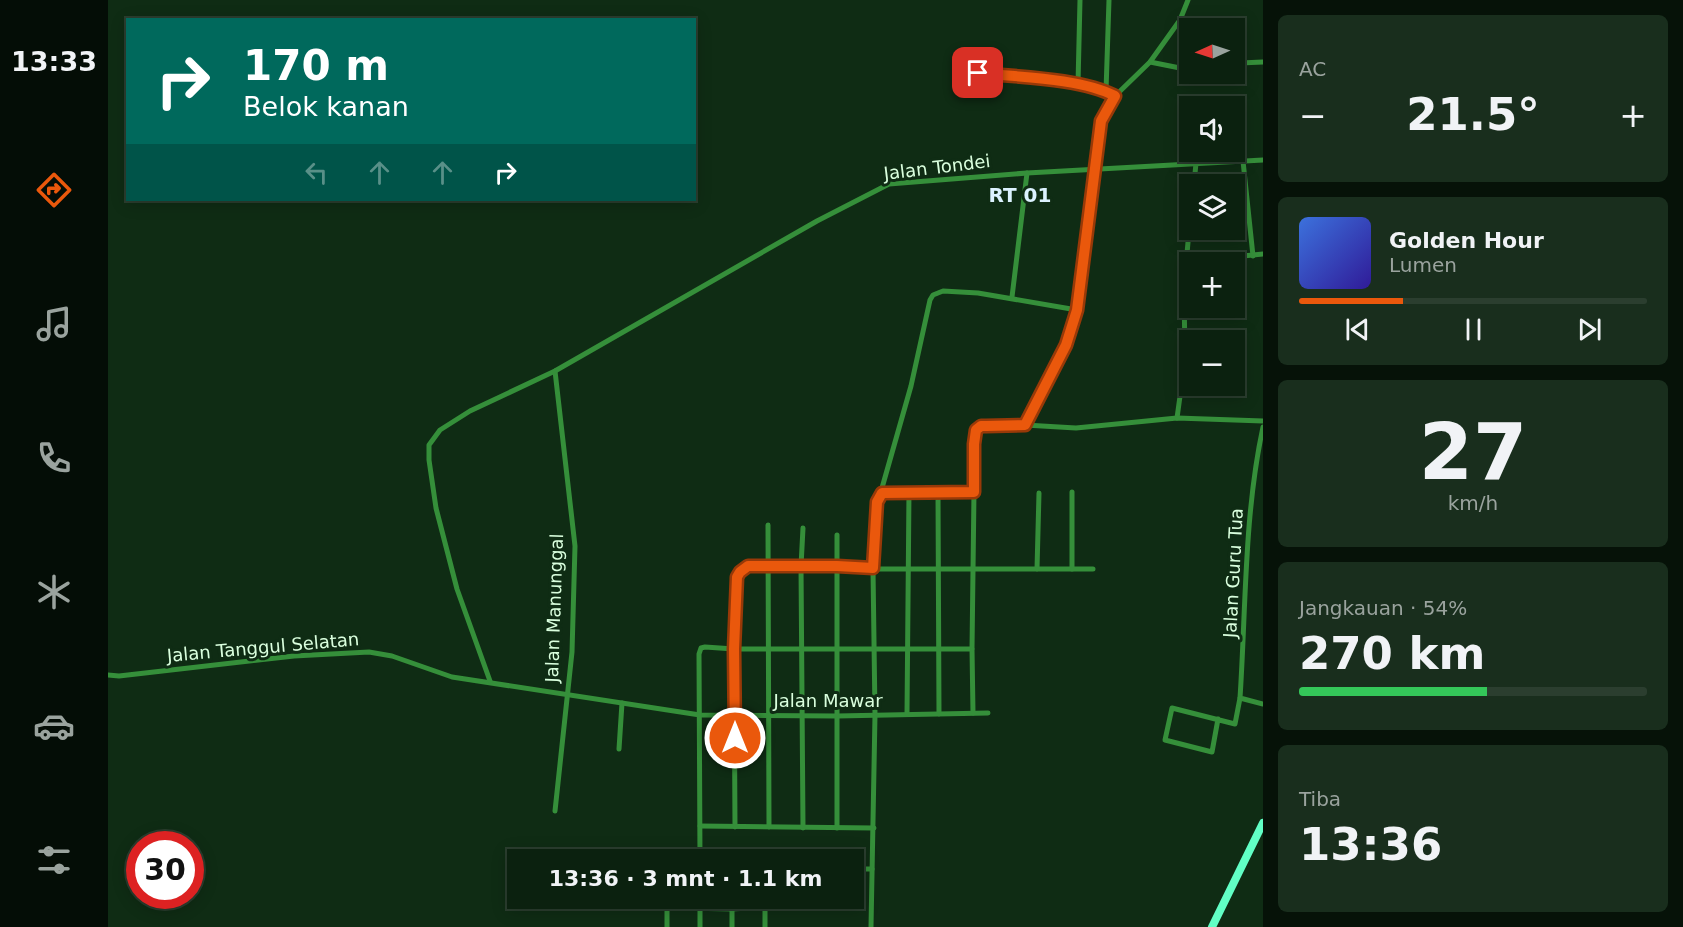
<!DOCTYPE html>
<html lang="id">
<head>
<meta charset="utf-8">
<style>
	body { margin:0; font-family:"DejaVu Sans",sans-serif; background:#192e1d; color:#f1f3f6; height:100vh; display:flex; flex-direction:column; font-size:22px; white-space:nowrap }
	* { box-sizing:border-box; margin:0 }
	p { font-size:20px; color:#9aa39e }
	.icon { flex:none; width:33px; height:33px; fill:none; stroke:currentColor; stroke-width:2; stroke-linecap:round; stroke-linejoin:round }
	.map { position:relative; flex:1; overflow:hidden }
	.details { display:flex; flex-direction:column; gap:15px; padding:15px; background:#061208; width:420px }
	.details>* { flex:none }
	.guide { position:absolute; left:18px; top:18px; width:570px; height:183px; border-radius:0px; box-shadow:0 3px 15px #0003,0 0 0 2px #2b3e2f; background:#00695c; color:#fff; overflow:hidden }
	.needle { width:39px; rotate:267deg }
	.tools { position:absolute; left:1071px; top:18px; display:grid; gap:12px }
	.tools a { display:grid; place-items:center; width:66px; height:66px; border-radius:0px; background:#0b210f; box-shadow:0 3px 15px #0003,0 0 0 2px #2b3e2f; font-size:30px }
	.speed { position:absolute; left:18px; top:831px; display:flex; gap:12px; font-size:30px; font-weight:700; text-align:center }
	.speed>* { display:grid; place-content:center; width:78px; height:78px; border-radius:50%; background:#0b210f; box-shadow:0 3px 15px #0003,0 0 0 2px #2b3e2f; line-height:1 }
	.speed .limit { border:9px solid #d22; background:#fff; color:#111 }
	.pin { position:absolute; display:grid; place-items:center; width:51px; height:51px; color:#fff; margin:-26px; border-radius:12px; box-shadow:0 3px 9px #0006 }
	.me { position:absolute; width:66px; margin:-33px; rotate:0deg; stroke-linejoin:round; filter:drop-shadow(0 0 4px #0008) }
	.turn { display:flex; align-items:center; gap:21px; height:126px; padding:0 18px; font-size:27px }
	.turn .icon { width:78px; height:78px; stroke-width:2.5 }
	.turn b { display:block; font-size:42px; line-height:51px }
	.lanes { display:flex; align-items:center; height:57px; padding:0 18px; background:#0003; justify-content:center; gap:30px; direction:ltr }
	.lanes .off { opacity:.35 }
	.big { font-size:45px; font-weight:600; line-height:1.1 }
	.details .widget { flex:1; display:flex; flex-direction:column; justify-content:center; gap:9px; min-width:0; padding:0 21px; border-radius:9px; background:#192e1d }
	.details .dial { align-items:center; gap:0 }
	.dial b { font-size:78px; line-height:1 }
	.song { display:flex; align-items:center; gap:18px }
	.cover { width:72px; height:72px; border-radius:9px; background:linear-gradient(135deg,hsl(220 70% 55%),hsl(250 70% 35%)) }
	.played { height:6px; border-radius:3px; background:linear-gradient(90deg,#ea580c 30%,#2b3e2f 30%) }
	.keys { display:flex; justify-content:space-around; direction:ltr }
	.heat { display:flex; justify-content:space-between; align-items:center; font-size:33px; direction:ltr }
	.charge { height:9px; border-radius:4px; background:linear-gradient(90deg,#34c759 54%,#2b3e2f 0) }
	.trip { position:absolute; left:399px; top:849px; width:357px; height:60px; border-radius:0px; background:#0b210f; box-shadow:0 3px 15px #0003,0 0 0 2px #2b3e2f; font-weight:600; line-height:60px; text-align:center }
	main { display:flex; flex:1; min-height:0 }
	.menu { display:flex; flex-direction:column; width:108px; justify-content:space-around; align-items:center; background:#040d06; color:#9aa39e }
	.menu .icon { width:42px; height:42px }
	.menu .current { color:#ea580c }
	.menu b { font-size:27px; color:#f1f3f6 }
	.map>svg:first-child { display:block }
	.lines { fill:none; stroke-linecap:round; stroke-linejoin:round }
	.street { stroke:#358f3a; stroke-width:5 }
	.primary { stroke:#61ffc5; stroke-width:8 }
	.route-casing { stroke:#983908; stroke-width:15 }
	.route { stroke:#ea580c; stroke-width:10 }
	.labels { text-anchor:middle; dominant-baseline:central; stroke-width:6; stroke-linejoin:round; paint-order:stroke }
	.street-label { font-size:18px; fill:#daffde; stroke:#0f2c14 }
	.neighbourhood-label { font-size:20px; font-weight:bold; fill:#dcf2ff; stroke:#0f2c14 }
</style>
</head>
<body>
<main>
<nav class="menu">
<b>13:33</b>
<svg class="icon current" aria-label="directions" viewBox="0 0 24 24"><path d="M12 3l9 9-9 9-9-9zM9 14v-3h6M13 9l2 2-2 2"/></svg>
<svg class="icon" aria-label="music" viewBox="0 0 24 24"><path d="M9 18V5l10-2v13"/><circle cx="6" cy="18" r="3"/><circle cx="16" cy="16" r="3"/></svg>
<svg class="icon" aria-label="phone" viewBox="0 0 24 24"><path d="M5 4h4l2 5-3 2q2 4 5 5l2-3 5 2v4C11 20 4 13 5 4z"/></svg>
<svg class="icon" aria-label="climate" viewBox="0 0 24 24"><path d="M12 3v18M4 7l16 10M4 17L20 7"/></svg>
<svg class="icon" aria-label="car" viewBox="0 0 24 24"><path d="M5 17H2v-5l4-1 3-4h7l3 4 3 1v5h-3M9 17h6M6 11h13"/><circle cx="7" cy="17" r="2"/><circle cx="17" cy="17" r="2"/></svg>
<svg class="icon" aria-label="filters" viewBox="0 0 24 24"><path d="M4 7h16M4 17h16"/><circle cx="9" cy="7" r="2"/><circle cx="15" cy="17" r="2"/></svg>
</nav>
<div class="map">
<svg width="1155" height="927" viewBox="0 0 1155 927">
	<rect width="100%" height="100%" fill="#0f2c14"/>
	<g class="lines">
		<g class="street">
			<polyline points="1042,62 1082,70"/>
			<polyline points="1126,66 1132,63 1155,62"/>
			<path d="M870 73C911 77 971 77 1007 96"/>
			<polyline points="970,84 972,0"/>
			<polyline points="998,91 1001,0"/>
			<polyline points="1135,161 1145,256"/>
			<polyline points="1086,184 1088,163"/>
			<polyline points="1078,254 1115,258 1155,254"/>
			<polyline points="904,297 919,173"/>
			<polyline points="447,371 467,546 464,652 447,811"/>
			<polyline points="1069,418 1077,360 1076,287 1082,220"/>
			<polyline points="917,425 958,345 969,310"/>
			<path d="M1155 427C1136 515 1138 608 1132 698L1155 704"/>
			<polyline points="830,492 831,714"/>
			<polyline points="866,492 866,437 868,430 873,426 917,425 968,428 1069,418 1155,421"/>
			<polyline points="660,525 661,827"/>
			<polyline points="929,569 931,493"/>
			<polyline points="964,569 964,492"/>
			<polyline points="864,649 865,713"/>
			<polyline points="0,675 11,676 186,656 261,652 284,656 344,677 592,715 729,716 880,713"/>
			<polyline points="382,681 349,589 328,508 321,460 321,445 332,430 362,411 447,371 709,221 781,184 919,173 1155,160"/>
			<polyline points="799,714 801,491"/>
			<polyline points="1110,719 1104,752 1057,740 1064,708 1127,724 1132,698"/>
			<polyline points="511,749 514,703"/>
			<polyline points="592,826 766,828"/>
			<polyline points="627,827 626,649 864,649 866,492 774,493"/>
			<polyline points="695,828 693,566 695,528"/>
			<polyline points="729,828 729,535"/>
			<polyline points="592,860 591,654 593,648 597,647 626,649 629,577 632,572 640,566 729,566 765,569 985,569"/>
			<polyline points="746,869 764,869"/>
			<polyline points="528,907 624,909 657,907"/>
			<polyline points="559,907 559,927"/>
			<polyline points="624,909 624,927"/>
			<polyline points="592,927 592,898"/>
			<polyline points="657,927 657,898"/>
			<polyline points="763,927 767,715 765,569 768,509 803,386 822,300 825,295 835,291 870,293 969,310 993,121 1007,96 1042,62 1072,20 1080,0"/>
		</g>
		<polyline class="primary" points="1104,927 1155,823"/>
	</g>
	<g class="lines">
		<defs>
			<path id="route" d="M627 738 626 649 629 577 632 572 640 566H729L765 568 769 502 774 493 866 492V444L868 430 873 426H878L917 425 958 345 969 310 993 121 1007 96C973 78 909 77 870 73"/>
		</defs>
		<use href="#route" class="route-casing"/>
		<use href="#route" class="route"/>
	</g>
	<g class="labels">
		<g class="street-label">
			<text transform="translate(829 167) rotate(-7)">Jalan Tondei</text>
			<text transform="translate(1125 573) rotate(-87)">Jalan Guru Tua</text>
			<text transform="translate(446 608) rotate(-88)">Jalan Manunggal</text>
			<text transform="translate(155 647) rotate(-5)">Jalan Tanggul Selatan</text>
			<text x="720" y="700">Jalan Mawar</text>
		</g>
		<g class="neighbourhood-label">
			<text x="912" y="195">RT 01</text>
		</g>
	</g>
</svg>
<div class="tools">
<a><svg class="needle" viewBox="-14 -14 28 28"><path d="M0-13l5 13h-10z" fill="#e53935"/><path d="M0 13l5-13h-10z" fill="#9aa39e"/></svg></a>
<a><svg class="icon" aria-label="sound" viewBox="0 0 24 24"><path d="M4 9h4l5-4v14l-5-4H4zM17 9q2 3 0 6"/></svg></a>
<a><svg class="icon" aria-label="layers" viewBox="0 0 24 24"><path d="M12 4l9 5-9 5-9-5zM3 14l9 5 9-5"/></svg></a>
<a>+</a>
<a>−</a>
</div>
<div class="speed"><div class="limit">30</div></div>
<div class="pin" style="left:870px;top:73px;background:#d93025"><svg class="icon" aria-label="arrive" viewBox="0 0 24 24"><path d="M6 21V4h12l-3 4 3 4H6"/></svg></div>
<svg class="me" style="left:627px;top:738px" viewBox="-20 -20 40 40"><circle r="17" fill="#ea580c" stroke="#fff" stroke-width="3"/><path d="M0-11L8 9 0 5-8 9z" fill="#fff"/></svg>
<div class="trip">13:36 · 3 mnt · 1.1 km</div>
<div class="guide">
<div class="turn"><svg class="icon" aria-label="right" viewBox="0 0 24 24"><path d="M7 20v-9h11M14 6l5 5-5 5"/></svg><div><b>170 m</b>Belok kanan</div></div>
<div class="lanes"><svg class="icon off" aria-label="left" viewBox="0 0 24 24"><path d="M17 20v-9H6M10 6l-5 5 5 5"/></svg><svg class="icon off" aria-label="ahead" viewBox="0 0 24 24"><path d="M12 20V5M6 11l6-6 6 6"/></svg><svg class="icon off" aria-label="ahead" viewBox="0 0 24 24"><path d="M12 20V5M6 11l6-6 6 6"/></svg><svg class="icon" aria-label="right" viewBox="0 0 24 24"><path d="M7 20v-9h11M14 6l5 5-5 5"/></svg></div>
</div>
</div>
<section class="details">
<div class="widget"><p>AC</p>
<div class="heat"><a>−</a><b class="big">21.5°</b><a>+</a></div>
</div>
<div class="widget">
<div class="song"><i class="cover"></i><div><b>Golden Hour</b><p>Lumen</p></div></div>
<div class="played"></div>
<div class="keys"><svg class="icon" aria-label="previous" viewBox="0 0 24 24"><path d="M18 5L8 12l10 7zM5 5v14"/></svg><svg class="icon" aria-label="pause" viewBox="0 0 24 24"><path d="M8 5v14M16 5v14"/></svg><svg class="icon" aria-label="next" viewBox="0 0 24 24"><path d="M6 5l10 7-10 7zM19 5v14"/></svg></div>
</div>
<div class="widget dial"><b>27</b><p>km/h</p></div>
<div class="widget"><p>Jangkauan · 54%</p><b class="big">270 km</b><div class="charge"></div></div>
<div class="widget"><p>Tiba</p><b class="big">13:36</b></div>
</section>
</main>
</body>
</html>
